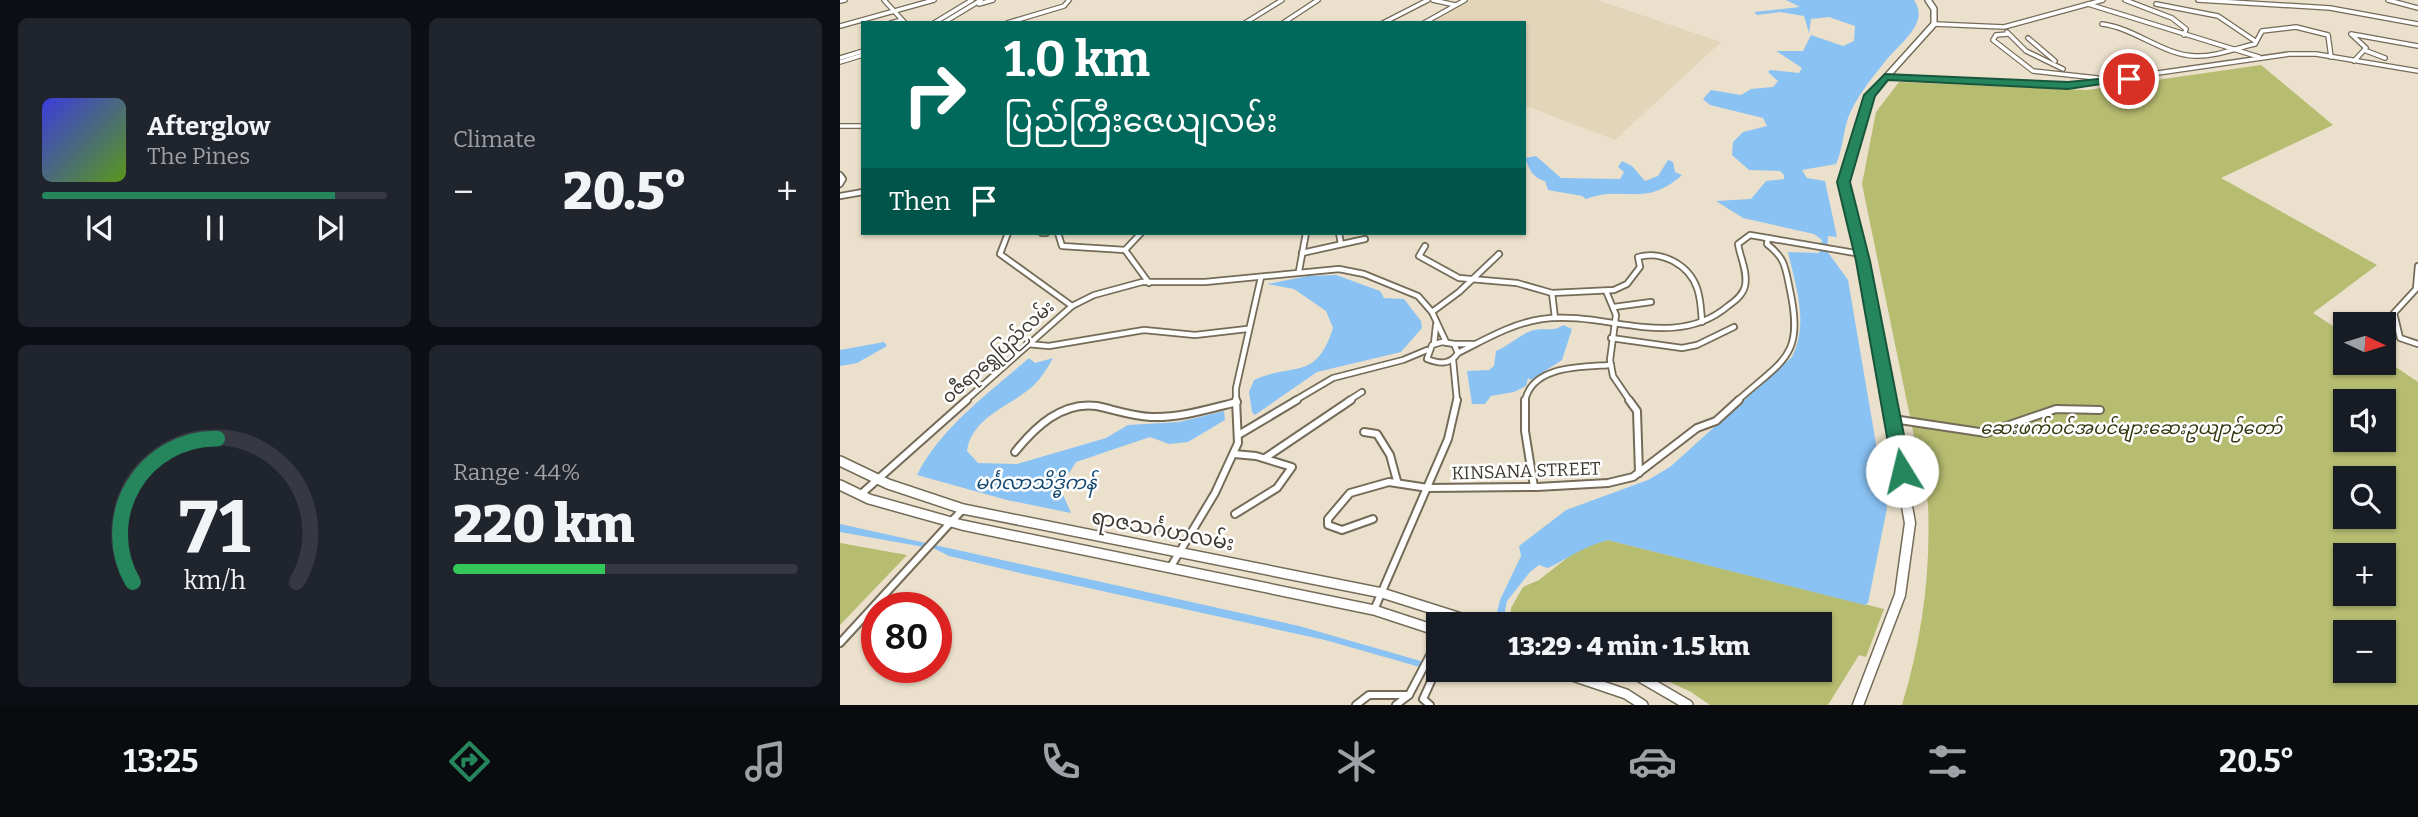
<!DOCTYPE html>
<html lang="en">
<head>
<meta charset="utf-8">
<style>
	body { margin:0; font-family:Bitter,"Noto Sans Myanmar",serif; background:#20242c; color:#f1f3f6; height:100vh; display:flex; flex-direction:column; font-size:26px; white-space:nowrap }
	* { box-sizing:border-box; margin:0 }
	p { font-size:23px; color:#9ea1a6 }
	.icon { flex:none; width:38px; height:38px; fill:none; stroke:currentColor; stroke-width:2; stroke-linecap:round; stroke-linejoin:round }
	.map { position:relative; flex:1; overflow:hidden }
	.details { display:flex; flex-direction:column; gap:18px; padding:18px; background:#0d0f14; width:840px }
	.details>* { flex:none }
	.guide { position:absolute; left:21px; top:21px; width:665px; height:214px; border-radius:0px; box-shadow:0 2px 5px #0004; background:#00695c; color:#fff; overflow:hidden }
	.needle { width:46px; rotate:94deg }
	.buttons { position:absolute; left:1493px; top:312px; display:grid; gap:14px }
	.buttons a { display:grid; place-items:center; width:63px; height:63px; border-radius:0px; background:#171b24; box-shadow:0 2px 5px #0004; font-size:35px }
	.speed { position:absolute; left:21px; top:592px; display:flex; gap:14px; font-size:35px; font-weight:700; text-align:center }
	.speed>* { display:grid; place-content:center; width:91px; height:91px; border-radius:50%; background:#171b24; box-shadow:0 2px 5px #0004; line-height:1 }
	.speed .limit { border:10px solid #d22; background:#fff; color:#111 }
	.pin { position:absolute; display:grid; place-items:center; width:60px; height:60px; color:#fff; margin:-30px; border:4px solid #fff; border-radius:50%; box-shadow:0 2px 7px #0007 }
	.me { position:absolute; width:77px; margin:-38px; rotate:351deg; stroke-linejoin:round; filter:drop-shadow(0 0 5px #0008) }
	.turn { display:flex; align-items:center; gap:24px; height:147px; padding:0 28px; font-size:32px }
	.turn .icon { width:91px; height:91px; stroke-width:2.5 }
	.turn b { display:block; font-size:49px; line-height:60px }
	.then { display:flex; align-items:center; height:66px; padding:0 28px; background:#0003; gap:14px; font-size:26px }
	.big { font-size:52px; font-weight:800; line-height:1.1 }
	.details .card { flex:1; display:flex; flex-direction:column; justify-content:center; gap:10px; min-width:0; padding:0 24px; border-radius:10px; background:#20242c }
	.details .dial { align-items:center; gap:0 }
	.dial svg { height:182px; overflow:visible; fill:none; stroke:#363941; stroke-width:7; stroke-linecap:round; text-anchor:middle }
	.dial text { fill:#f1f3f6; stroke:none }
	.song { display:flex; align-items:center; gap:21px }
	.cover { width:84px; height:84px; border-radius:10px; background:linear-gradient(135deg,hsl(240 70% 55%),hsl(90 70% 35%)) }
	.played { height:7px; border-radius:4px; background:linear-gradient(90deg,#25855d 85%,#363941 85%) }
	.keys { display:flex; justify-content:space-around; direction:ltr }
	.heat { display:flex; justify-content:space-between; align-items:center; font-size:38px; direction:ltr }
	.charge { height:10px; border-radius:5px; background:linear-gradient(90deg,#34c759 44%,#363941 0) }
	.details .tiles { flex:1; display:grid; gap:18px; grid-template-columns:repeat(2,1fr) }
	.trip { position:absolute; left:586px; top:612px; width:406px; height:70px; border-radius:0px; background:#171b24; box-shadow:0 2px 5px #0004; font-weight:800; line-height:70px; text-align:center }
	.menu { display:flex; height:112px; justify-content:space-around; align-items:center; background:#090b0e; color:#9ea1a6 }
	.menu .icon { width:49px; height:49px }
	.menu .on { color:#25855d }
	.menu b { font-size:32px; color:#f1f3f6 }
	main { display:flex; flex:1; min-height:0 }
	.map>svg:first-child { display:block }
	.built { fill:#e3d5b9 }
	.green { fill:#b6bc70; fill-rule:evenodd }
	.water { fill:#8ac2f4 }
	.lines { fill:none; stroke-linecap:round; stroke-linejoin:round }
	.minor-far2-casing { stroke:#746b58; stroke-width:6 }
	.minor-far1-casing { stroke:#746b58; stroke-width:8 }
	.minor-casing { stroke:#746b58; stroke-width:10 }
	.major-casing { stroke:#746b58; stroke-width:12 }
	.highway-far2-casing { stroke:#746b58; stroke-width:8 }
	.highway-far1-casing { stroke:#746b58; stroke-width:10 }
	.highway-casing { stroke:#746b58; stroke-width:13 }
	.minor-far2 { stroke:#fff; stroke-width:3.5 }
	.minor-far1 { stroke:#fff; stroke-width:4.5 }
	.minor { stroke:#fff; stroke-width:6 }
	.major { stroke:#fff; stroke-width:9 }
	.highway-far2 { stroke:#fff; stroke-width:5 }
	.highway-far1 { stroke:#fff; stroke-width:7 }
	.highway { stroke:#fff; stroke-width:10 }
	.route { fill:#25855d; stroke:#18563c; stroke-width:2 }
	.labels { text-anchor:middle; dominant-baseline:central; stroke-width:5; stroke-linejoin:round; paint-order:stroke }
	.street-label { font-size:18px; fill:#3e3a32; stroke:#fff }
	.park-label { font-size:18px; font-style:italic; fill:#34360f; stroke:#fff }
	.water-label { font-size:19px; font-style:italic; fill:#154972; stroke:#fff }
	.near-street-label { font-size:21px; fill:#3e3a32; stroke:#fff }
</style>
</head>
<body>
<main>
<section class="details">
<div class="tiles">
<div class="card">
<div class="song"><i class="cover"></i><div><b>Afterglow</b><p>The Pines</p></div></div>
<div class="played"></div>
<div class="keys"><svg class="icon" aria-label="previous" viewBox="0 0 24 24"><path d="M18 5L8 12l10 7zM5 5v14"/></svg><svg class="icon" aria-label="pause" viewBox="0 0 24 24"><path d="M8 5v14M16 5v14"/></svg><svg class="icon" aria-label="next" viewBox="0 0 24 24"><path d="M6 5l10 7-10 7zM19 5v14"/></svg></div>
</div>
<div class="card"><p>Climate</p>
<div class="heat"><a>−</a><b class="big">20.5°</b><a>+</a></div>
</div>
<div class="card dial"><svg viewBox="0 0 100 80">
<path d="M14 69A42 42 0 1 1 86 69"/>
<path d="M14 69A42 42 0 0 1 51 6" stroke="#25855d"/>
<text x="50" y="56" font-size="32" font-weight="700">71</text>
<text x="50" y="72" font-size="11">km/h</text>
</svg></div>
<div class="card"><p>Range · 44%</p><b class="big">220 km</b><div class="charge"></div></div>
</div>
</section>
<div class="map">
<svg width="1578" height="705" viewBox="0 0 1578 705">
	<rect width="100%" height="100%" fill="#ebe0cb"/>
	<polygon class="built" points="630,0 757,0 881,42 775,140 684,105 684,23 588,23"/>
	<g class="green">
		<path d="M1421 65 1493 125 1381 178 1537 265 1473 313 1505 334V362H1544V359L1578 382V705H1062C1082 639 1091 573 1088 504L1022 184 1036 112 1059 82 1247 90ZM1505 401H1544V439H1505ZM1505 478H1544V516H1505ZM1505 555H1544V593H1505ZM1505 632H1544V670H1505Z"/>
		<polygon points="768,540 1044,609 1026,657 1019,655 988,705 870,705 851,692 804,670 980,670 980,625 670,625 671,608 683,587 699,580 741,547"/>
		<polygon points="0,543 67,555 0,625"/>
	</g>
	<g class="water">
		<path d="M946 0H1074C1091 24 1057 45 1044 63 1030 80 1016 98 1008 118 1003 134 1002 151 996 164L962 170 967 178 985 181 997 237 988 236 987 251 1008 280 1047 508 1028 603 1025 605 768 540C743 547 730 557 708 568L699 565 690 572 667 601 662 625H654L660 600 681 556 679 546 726 510 808 480 830 467 952 357C969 322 956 288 948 252L979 253 982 240 974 234 903 218 876 201 911 199 926 181 944 179V175L940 171 909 170 892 155 893 142 903 132 927 126 923 118 870 105 863 99 871 90 901 95 911 89 933 87 938 81 928 72 930 70 959 73 962 68 936 51H963L971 35 1003 46 1014 41 1015 26 989 17 971 19 969 33 964 16 940 12 917 15 914 12 960 7Z"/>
		<path d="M696 156 721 178 780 179 784 172 778 167 782 161 792 166 805 181 818 176 828 160 833 162 835 172 842 175C804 209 784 184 746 199L742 196 708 190 705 181C691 177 690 169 685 158Z"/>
		<path d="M496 275 540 291 544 298 564 299 581 321 582 328 561 352 477 372 415 415 412 412 409 392 414 380C453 362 476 382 493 328L486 311 454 289 427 284 468 276Z"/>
		<path d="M723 325 732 329 722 360 691 380 688 378 686 386 674 392 651 396 645 404H632L627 371 649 370 654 366 656 351C669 346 683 332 695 330 705 328 715 332 723 325Z"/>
		<polygon points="44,342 47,346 17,363 0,366 0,350"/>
		<path d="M189 358 195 363 213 358C208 367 202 377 194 385 172 406 132 416 127 451L138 463 177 464 266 438 288 425 339 422 384 411 385 420 348 442 329 444 310 437 236 462 220 488 231 513 167 500 77 475C100 428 150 392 189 358Z"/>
		<polygon points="0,524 459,626 598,666 598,670 620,676 639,670 628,681 608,678 601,673 485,640 180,573 109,556 95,549 0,532"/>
	</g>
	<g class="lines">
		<defs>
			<g id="minor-far2">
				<polyline points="44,0 65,23"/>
				<polyline points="593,0 615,5"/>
				<polyline points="1285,0 1332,18 1346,29 1344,35"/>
				<polyline points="1358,0 1490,8 1578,24"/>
				<polyline points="1548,0 1578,8"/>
				<polyline points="0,1 5,0"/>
				<polyline points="139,4 153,0"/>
				<polyline points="1248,4 1419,57"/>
				<polyline points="1316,4 1378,16 1415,41"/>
				<polyline points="51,23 62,20"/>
				<polyline points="94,23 132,0"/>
				<polyline points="103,23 141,0"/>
				<polyline points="167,23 224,6 229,0"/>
				<polyline points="405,23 442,0"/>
				<polyline points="443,23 478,0"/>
				<polyline points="543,23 588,0"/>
				<polyline points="584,23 625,0"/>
				<polyline points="1094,24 1164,27 1263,0"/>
				<path d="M1262 24C1295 28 1323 55 1355 56 1375 57 1396 48 1415 44L1422 31 1456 27 1488 35 1491 57"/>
				<polyline points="0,26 94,0"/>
				<polyline points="1167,32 1186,51 1223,69"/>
				<polyline points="1168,34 1156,35 1153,40 1193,71 1257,78 1265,82"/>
				<polyline points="1188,38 1215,61"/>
				<polyline points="1524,50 1545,58"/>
				<polyline points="0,58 23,51"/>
				<polyline points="1514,61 1526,48 1511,34 1578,46"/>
				<polyline points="0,62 23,55"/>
				<polyline points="1045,77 1228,86 1449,54 1476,54 1578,71"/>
				<polyline points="0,126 23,126"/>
			</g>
			<g id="minor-far1">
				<polyline points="0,175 3,179 0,184"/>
				<polyline points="0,196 23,192"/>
				<polyline points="202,233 206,233"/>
				<polyline points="218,233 222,246 285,250 309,283"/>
				<polyline points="499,233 501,244"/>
				<path d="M585 246 579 256 619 278 677 283 712 293 774 290 787 284 800 267 798 257C822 250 849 265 857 288 861 299 861 311 862 322"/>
				<polyline points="285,250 301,233"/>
				<polyline points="462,253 525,239"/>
				<polyline points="1578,266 1576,289 1554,313 1560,338 1578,344"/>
				<polyline points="459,271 466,233"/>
				<polyline points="766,291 776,315 770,360 773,376 790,401"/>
				<polyline points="712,293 715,318"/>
				<polyline points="232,306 254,295 302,282 365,282 499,269 524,274 578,296 592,312 606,342"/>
				<polyline points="774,307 811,302"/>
				<polyline points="592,312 619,292 659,254"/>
				<polyline points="771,338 842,348 857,345 894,327"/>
				<path d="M602 342 614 344 618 353C610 365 600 364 587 359L592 345Z"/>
				<polyline points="187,344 209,346 304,330 355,335 407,329"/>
				<polyline points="594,344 596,325"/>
				<polyline points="614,344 634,344"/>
				<path d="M618 353C644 340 673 323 702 319 764 310 834 352 888 306 895 301 903 295 905 286 908 272 900 257 898 244L910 235 1021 254"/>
				<polyline points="613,360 617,401"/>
				<polyline points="125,401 232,306 160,254 168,233"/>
				<polyline points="396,401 396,388 421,277"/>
				<polyline points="454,401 493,378 563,360 587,350"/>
				<polyline points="508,401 522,392"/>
				<path d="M685 401C692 365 742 367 771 365"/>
				<path d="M897 401C944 359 964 357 950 290 945 267 946 259 927 244L928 238"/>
			</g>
			<g id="minor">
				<polyline points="685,400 685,431 694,487"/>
				<polyline points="789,400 797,411 799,473"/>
				<polyline points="1053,419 1146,433 1216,409 1260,410"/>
				<polyline points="524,432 537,434 550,455 557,481"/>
				<polyline points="400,434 457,400"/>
				<path d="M175 452C195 427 222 401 257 406 275 410 292 416 311 417 340 418 369 409 397 402"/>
				<polyline points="394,454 416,456 452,467 437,488 395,514"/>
				<polyline points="425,458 511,400"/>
				<polyline points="20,495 127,400"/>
				<polyline points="533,519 502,530 488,525 488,519 510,493 549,482 588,488 697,487 768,483 793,477 857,428 876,421 899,400"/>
				<polyline points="330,568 375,493 398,443 396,400"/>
				<polyline points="534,610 608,439 617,400"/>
				<polyline points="0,643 123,509"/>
				<polyline points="516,705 529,695 569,695 598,640"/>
				<polyline points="556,705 569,695"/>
				<polyline points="590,705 583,699 598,666"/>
			</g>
			<g id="major">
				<polyline points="0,461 48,484 123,509 542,593 643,625"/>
				<polyline points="0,485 29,499 122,525 534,610 598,631"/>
				<polyline points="715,670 786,694 803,705"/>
				<polyline points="788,670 848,705"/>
			</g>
			<polyline id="highway-far2" points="1006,173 1030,95 1094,24 1094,9 1088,0"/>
			<polyline id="highway-far1" points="1006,171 1003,182 1023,261 1048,401"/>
			<polyline id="highway" points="1018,705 1060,595 1070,523 1048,400"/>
		</defs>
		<use href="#minor-far2" class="minor-far2-casing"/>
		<use href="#minor-far1" class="minor-far1-casing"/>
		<use href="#minor" class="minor-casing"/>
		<use href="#major" class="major-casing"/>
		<use href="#highway-far2" class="highway-far2-casing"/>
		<use href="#highway-far1" class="highway-far1-casing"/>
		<use href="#highway" class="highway-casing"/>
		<use href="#minor-far2" class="minor-far2"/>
		<use href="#minor-far1" class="minor-far1"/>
		<use href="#minor" class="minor"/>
		<use href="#major" class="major"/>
		<use href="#highway-far2" class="highway-far2"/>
		<use href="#highway-far1" class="highway-far1"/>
		<use href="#highway" class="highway"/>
	</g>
	<polygon class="route" points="1045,74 1228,82 1289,76 1295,79 1228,89 1048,80 1035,96 1010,182 1030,261 1071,471 1062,478 1053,471 1016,261 997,182 1024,95"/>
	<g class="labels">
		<g class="street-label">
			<text transform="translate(158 352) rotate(-42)">ဝဇီရာရွှေပြည်လမ်း</text>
			<text transform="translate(686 471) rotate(-2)">KINSANA STREET</text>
		</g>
		<g class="park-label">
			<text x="1291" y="428">ဆေးဖက်ဝင်အပင်များဆေးဥယျာဉ်တော်</text>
		</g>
		<g class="water-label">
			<text x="196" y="482">မင်္ဂလာသိဒ္ဓိကန်</text>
		</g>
		<g class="near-street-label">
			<text transform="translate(323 530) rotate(11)">ရာဇသင်္ဂဟလမ်း</text>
		</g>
	</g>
</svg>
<div class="buttons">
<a><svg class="needle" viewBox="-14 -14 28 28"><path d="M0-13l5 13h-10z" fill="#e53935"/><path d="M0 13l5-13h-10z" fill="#9ea1a6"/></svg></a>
<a><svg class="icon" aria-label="sound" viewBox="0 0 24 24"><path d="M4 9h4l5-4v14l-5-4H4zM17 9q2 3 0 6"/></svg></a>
<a><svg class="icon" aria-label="search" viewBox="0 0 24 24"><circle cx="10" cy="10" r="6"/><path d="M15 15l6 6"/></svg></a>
<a>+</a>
<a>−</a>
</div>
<div class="speed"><div class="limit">80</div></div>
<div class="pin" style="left:1289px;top:79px;background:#d93025"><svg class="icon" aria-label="arrive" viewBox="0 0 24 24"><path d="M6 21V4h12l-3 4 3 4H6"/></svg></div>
<svg class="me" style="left:1062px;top:471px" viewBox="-20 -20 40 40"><circle r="19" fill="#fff"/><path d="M0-13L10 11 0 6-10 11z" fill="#25855d"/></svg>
<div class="trip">13:29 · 4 min · 1.5 km</div>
<div class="guide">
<div class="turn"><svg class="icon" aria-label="right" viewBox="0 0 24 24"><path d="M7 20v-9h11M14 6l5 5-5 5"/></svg><div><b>1.0 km</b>ပြည်ကြီးဇေယျလမ်း</div></div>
<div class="then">Then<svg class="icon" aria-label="arrive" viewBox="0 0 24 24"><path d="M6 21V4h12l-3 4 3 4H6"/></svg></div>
</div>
</div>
</main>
<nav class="menu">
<b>13:25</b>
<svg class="icon on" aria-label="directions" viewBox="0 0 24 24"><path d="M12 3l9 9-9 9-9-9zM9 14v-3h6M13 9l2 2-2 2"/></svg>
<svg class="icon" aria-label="music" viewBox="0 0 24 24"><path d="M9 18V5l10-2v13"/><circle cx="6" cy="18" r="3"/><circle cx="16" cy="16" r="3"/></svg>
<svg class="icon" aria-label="phone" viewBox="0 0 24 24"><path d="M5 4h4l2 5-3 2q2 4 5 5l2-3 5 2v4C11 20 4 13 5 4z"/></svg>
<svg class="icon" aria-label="climate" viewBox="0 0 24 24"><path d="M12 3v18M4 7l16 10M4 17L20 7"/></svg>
<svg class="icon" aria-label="car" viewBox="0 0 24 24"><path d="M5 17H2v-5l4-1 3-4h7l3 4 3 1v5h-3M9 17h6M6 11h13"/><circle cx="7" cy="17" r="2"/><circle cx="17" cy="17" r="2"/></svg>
<svg class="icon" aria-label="filters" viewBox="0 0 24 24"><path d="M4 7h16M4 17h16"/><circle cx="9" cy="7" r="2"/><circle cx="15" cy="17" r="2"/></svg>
<b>20.5°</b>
</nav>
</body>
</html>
